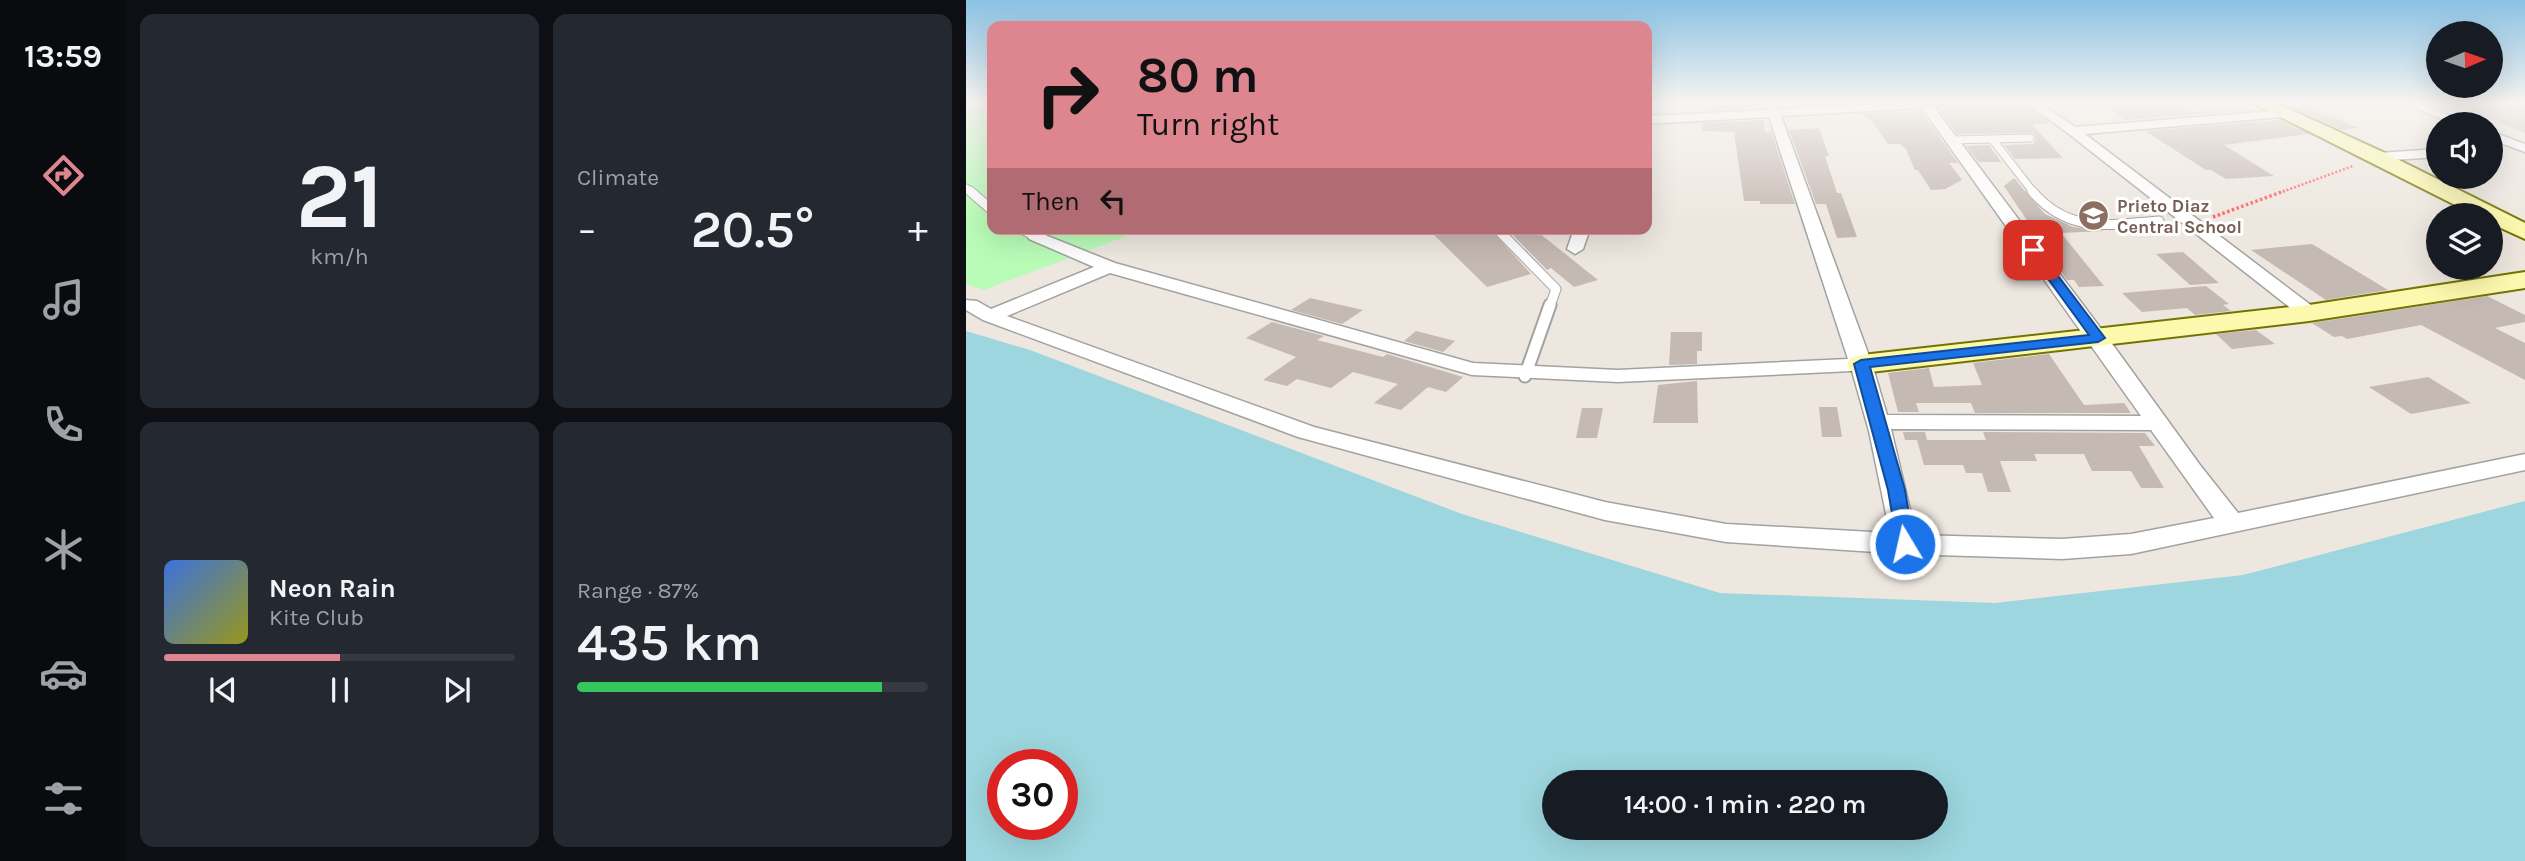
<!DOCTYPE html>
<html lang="en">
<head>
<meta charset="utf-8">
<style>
	body { margin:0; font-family:Karla,sans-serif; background:#242831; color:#f1f3f6; height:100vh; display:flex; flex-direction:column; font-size:26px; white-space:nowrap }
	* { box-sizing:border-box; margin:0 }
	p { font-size:23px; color:#9ea1a6 }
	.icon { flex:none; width:38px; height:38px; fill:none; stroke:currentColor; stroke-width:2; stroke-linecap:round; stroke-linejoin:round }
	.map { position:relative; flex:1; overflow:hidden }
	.details { display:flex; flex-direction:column; gap:14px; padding:14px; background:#0d0f14; width:840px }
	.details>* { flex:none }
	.hud { position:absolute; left:21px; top:21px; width:665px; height:214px; border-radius:14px; box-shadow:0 7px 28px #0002; background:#de8690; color:#111; overflow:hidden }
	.needle { width:46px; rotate:88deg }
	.fabs { position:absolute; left:1460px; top:21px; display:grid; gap:14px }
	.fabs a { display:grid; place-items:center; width:77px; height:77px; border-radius:50%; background:#171b24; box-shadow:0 7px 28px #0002; font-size:35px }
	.speed { position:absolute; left:21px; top:749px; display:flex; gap:14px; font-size:35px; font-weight:700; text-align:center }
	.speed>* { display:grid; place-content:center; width:91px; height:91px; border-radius:50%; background:#171b24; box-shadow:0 7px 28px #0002; line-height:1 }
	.speed .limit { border:10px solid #d22; background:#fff; color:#111 }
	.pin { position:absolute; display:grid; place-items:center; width:60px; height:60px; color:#fff; margin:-30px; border-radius:14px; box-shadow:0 4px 10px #0006 }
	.me { position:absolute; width:77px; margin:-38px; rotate:351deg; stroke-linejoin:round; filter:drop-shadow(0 0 5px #0008) }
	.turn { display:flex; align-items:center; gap:24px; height:147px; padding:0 35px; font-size:32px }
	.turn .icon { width:91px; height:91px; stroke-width:2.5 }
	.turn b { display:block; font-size:49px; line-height:60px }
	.then { display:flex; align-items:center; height:66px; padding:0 35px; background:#0003; gap:14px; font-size:26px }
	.big { font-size:52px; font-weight:600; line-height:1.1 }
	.details .widget { flex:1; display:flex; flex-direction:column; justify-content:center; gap:10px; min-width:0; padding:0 24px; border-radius:14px; background:#242831 }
	.details .dial { align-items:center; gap:0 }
	.dial b { font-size:91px; line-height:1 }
	.song { display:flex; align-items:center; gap:21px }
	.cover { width:84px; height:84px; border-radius:10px; background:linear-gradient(135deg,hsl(220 70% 55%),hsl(60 70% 35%)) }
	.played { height:7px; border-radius:4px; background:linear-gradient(90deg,#de8690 50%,#363941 50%) }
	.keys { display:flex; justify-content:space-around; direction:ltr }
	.heat { display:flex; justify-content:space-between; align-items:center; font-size:38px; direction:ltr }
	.charge { height:10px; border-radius:5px; background:linear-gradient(90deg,#34c759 87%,#363941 0) }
	.details .tiles { flex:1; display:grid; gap:14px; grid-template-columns:repeat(2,1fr) }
	.trip { position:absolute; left:576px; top:770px; width:406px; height:70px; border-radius:35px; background:#171b24; box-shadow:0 7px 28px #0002; font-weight:600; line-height:70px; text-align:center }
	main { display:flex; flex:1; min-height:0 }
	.tabs { display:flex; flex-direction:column; width:126px; justify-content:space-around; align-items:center; background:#090b0e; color:#9ea1a6 }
	.tabs .icon { width:49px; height:49px }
	.tabs .current { color:#de8690 }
	.tabs b { font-size:32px; color:#f1f3f6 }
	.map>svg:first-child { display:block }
	.park { fill:#b9fcb8 }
	.water { fill:#9dd6de; fill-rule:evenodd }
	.building { fill:#c5b9b3 }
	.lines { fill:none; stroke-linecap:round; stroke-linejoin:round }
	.lane-far2-casing { stroke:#a2a2a2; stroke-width:9 }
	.lane-far1-casing { stroke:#a2a2a2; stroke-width:11 }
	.lane-casing { stroke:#a2a2a2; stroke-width:15 }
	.street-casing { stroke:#a2a2a2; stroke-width:3 }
	.secondary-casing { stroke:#737400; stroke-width:4 }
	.path-far1 { stroke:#ff5f5f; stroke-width:2.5; stroke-dasharray:2 2; stroke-linecap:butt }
	.path { stroke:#ff5f5f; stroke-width:3.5; stroke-dasharray:2.5 2.5; stroke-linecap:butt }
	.lane-far2 { stroke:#fff; stroke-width:7 }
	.lane-far1 { stroke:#fff; stroke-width:9 }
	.lane { stroke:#fff; stroke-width:11 }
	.street { fill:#fff; fill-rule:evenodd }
	.secondary { fill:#fcf8ae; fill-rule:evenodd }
	.route { fill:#1a73e8; stroke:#114b97; stroke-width:2 }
	.labels { text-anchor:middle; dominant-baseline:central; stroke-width:6; stroke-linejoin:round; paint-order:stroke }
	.far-education-label { font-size:18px; font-weight:bold; fill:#785e54; stroke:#fff; text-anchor:start }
</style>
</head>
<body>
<main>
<nav class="tabs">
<b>13:59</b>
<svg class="icon current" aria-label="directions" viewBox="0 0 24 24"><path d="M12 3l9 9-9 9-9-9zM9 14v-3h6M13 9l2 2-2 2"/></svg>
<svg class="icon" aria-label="music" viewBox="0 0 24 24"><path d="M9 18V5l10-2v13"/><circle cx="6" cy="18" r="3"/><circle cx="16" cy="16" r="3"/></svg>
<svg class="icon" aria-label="phone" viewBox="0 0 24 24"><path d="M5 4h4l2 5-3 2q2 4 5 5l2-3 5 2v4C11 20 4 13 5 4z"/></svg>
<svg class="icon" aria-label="climate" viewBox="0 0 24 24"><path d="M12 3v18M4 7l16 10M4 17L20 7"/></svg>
<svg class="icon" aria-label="car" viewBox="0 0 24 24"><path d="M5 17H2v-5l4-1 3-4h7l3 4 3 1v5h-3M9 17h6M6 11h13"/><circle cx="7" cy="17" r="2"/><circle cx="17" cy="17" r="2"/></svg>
<svg class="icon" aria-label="filters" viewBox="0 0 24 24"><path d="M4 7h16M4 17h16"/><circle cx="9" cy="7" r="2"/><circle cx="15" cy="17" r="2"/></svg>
</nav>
<section class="details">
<div class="tiles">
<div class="widget dial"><b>21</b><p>km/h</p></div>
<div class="widget"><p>Climate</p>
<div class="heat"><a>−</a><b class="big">20.5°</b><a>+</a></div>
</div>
<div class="widget">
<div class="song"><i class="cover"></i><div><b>Neon Rain</b><p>Kite Club</p></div></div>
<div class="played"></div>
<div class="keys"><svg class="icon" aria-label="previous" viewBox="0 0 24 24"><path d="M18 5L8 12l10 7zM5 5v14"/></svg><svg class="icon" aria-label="pause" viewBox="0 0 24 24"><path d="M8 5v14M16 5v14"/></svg><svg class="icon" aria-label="next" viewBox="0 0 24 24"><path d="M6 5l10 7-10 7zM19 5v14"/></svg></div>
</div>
<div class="widget"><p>Range · 87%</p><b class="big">435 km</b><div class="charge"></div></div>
</div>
</section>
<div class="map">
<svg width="1559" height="861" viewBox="0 0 1559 861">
	<rect width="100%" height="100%" fill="#ede7df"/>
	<polygon class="park" points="26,107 26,229 179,229 18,290 0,284 0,108"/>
	<path class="water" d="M0 331 64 350 496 514 754 593 1029 603 1277 575 1559 501V861H0ZM37 765H96V824H37ZM588 782H970V828H588Z"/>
	<g class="building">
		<polygon points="741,102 787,102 789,108 740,110"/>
		<polygon points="1014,102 1056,102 1084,123 1066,125 1097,158 1049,159 1038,145 1067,144 1070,139 1067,133 991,134 973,109 1019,106"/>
		<polygon points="1559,102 1559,133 1485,103 1485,102"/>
		<polygon points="1180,104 1182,107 1221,107 1227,112 1294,109 1161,120 1140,107"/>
		<polygon points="1335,104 1393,128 1375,130 1321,105"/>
		<polygon points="955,111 992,163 983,163 996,180 979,189 965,190 952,170 949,170 940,149 934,144 922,144 908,124 896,114"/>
		<polygon points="798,120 799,132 805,131 829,204 794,204 794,201 778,201 768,132 736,131 737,123"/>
		<polygon points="1314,120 1343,134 1258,145 1308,176 1260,179 1245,170 1240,170 1179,131"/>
		<polygon points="853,128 863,156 859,156 871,193 875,193 891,237 871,238 860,204 850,204 823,130"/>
		<polygon points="1023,145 1035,162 1013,162 1000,146"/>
		<polygon points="1048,178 1079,214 1107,227 1138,231 1095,233 1138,286 1113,287 1108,280 1101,280 1038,186"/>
		<polygon points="462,229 524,229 565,274 521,287"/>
		<polygon points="541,229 568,229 632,280 608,287 585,268 581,270"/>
		<polygon points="1346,244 1422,290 1360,300 1285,250"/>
		<polygon points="1217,252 1253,283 1224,285 1190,254"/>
		<polygon points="1060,259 1075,281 1050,281 1036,260"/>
		<polygon points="1240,286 1263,304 1257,305 1265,311 1229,315 1221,308 1176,312 1156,293"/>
		<polygon points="1521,296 1559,315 1559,322 1529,328 1559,343 1559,380 1455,325 1381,339 1376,336 1368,337 1346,323"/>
		<polygon points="344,298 397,310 376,324 325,310"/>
		<polygon points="306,322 358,336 351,340 417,357 421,354 497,377 480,392 462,387 435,410 408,403 432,384 387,372 365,388 331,379 321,386 297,380 330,357 280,338"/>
		<polygon points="1290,330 1309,344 1266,349 1250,334"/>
		<polygon points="450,331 489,341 477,352 438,341"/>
		<polygon points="705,332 736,332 736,351 731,351 731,364 703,365"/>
		<polygon points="1083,354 1118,405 1158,403 1165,413 1009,413 1005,403 950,403 953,412 932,412 922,373 963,368 968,387 1016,385 1007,363"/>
		<polygon points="1462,377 1505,403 1445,414 1403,387"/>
		<polygon points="731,381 732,423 687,423 692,385"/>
		<polygon points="853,407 871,407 876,437 856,437"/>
		<polygon points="616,408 637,408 631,438 610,438"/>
		<polygon points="937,432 959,432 961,440 1020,440 1017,432 1179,433 1189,446 1173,446 1198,488 1175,488 1165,471 1126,471 1118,454 1068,454 1071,461 1034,461 1045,492 1022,492 1016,473 1000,473 997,465 958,465 951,440 939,440"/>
	</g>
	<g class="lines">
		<defs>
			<g id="lane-far2">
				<polyline points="1026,139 1068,193"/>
				<polyline points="986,140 1064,138"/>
				<polyline points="0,188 6,193"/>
			</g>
			<g id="lane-far1">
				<polyline points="4,191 26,210"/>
				<path d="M1066 191C1102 234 1143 225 1193 221"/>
				<polyline points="56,229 69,236"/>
				<polyline points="531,229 590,289 584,306"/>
			</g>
			<polyline id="lane" points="559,376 584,305"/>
			<g id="street">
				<path d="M798 102H810L812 109 964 102 1139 334 1234 465 1272 513 1559 454V470L1165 554 1096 559 939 554 760 542 639 520 332 437 17 320 0 310V300L11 301 25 309 128 267 63 239 61 236 63 233 69 231 149 263 507 363 652 370 882 359 803 117 681 124V116L801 110ZM956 108 1175 416 921 415 906 364 815 116ZM144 273 506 375 652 382 886 371 903 431 924 533 760 524 639 502 348 427 41 316ZM925 429 1185 430 1248 518 1165 534 1096 539 950 535Z"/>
				<polygon points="1059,102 1072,102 1109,127 1320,110 1320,116 1316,117 1119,134 1350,309 1352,313 1350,317 1336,317 1103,134"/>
				<polygon points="1436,102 1453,102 1503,124 1487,124"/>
				<polygon points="1524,131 1559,144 1559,152 1524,139"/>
				<polygon points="1472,149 1472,157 1412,161 1405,157 1412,153"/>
				<polygon points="608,229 624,229 617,249 609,254 601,249"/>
			</g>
			<g id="secondary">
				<path d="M951 102H980C974 109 957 109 951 102Z"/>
				<polygon points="1285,102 1308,102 1419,153 1559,223 1559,239 1524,223 1524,215 1509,215"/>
				<polygon points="1559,272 1559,288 1343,321 896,373 885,370 881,364 885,358 896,355 1343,305"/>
			</g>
		</defs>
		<use href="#lane-far2" class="lane-far2-casing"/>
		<use href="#lane-far1" class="lane-far1-casing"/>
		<use href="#lane" class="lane-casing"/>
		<use href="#street" class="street-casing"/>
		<use href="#secondary" class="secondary-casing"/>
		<polyline class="path-far1" points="1313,193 1387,166"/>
		<polyline class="path" points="1247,217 1318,191"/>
		<use href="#lane-far2" class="lane-far2"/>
		<use href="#lane-far1" class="lane-far1"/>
		<use href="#lane" class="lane"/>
		<use href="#street" class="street"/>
		<use href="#secondary" class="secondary"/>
	</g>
	<linearGradient id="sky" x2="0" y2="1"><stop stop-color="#8ac2e4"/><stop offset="0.46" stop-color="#f7f4f1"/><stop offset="1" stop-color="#f7f4f1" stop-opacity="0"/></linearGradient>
	<rect width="1559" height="223" fill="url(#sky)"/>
	<polygon class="route" points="1063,248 1071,248 1139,338 1132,342 904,367 939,490 948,544 945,548 932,548 922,490 888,364 895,360 1123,335 1061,250"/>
	<defs>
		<symbol id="school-disc" viewBox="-11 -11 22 22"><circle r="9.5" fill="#8d6e63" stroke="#fff"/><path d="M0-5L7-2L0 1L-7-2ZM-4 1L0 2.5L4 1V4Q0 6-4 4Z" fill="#fff"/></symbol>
	</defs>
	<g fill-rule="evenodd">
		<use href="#school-disc" x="1110" y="198" width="35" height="35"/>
	</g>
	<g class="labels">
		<g class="far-education-label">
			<text x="1151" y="206">Prieto Diaz<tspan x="1151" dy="21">Central School</tspan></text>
		</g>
	</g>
</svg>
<div class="fabs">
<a><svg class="needle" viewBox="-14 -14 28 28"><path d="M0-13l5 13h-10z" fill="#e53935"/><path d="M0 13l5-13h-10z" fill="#9ea1a6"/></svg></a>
<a><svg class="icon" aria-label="sound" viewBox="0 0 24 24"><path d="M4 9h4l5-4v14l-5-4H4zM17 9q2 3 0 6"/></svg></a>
<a><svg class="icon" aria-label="layers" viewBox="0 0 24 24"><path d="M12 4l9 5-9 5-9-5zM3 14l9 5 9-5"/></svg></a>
</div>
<div class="speed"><div class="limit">30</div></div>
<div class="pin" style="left:1067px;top:250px;background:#d93025"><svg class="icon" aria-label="arrive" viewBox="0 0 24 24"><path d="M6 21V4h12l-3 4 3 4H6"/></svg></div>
<svg class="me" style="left:939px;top:544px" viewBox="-20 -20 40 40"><circle r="17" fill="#1a73e8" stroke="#fff" stroke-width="3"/><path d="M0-11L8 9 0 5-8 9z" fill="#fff"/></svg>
<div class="trip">14:00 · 1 min · 220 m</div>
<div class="hud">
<div class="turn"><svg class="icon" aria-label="right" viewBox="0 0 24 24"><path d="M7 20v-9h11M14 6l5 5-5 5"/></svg><div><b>80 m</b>Turn right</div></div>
<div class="then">Then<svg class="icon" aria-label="left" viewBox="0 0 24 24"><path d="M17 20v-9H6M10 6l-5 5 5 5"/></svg></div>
</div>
</div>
</main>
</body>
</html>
